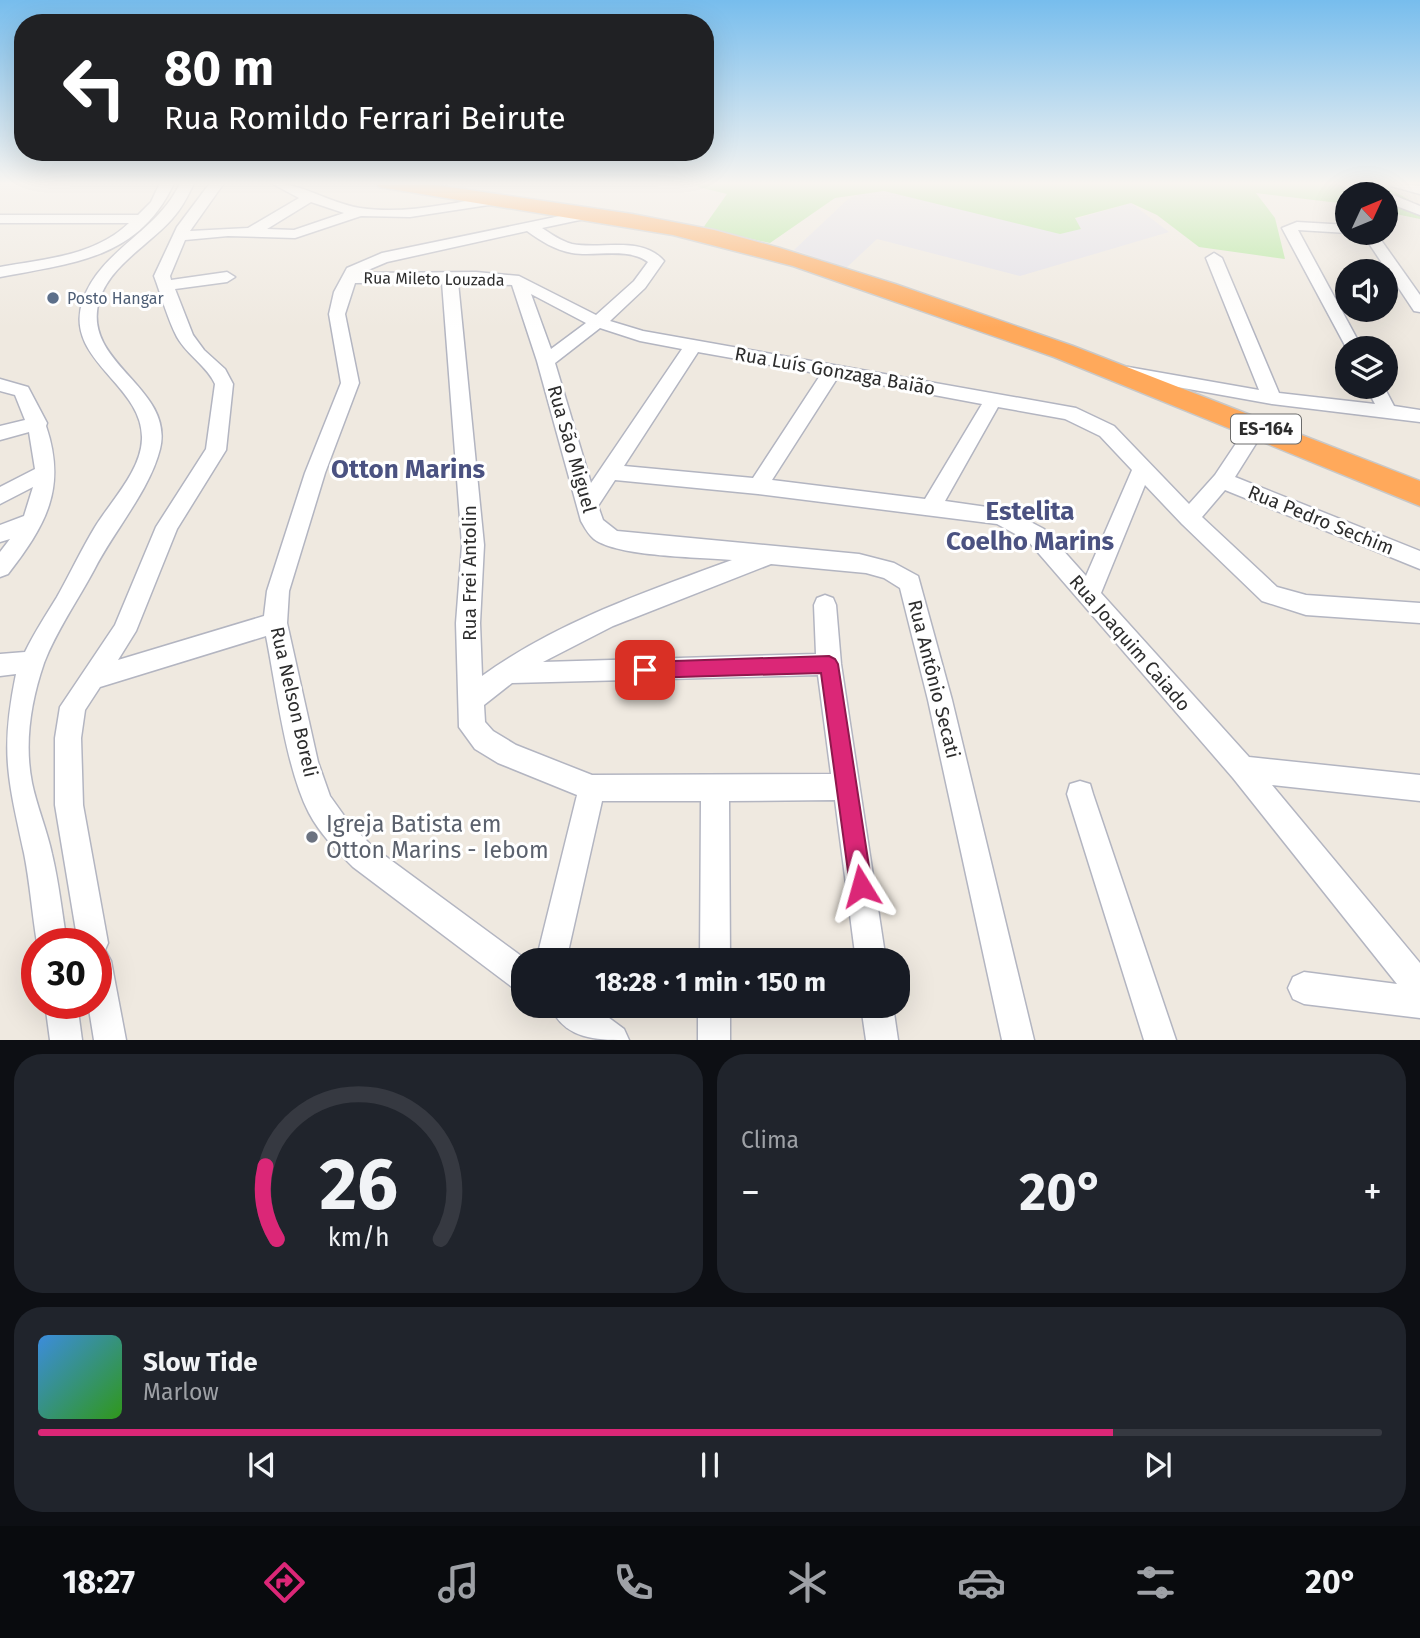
<!DOCTYPE html>
<html lang="pt">
<head>
<meta charset="utf-8">
<style>
	body { margin:0; font-family:"Fira Sans",sans-serif; background:#20242c; color:#f1f3f6; height:100vh; display:flex; flex-direction:column; font-size:26px; white-space:nowrap }
	* { box-sizing:border-box; margin:0 }
	p { font-size:23px; color:#9ea1a6 }
	.icon { flex:none; width:38px; height:38px; fill:none; stroke:currentColor; stroke-width:2; stroke-linecap:round; stroke-linejoin:round }
	.map { position:relative; height:1040px; overflow:hidden }
	.details { display:flex; flex-direction:column; gap:14px; padding:14px; background:#0d0f14; flex:1 }
	.details>* { flex:none }
	.guide { position:absolute; left:14px; top:14px; width:700px; height:147px; border-radius:28px; box-shadow:0 7px 28px #0002; background:#202124; color:#fff; overflow:hidden }
	.needle { width:46px; rotate:46deg }
	.tools { position:absolute; left:1335px; top:182px; display:grid; gap:14px }
	.tools a { display:grid; place-items:center; width:63px; height:63px; border-radius:50%; background:#171b24; box-shadow:0 7px 28px #0002; font-size:35px }
	.speed { position:absolute; left:21px; top:928px; display:flex; gap:14px; font-size:35px; font-weight:700; text-align:center }
	.speed>* { display:grid; place-content:center; width:91px; height:91px; border-radius:50%; background:#171b24; box-shadow:0 7px 28px #0002; line-height:1 }
	.speed .limit { border:10px solid #d22; background:#fff; color:#111 }
	.pin { position:absolute; display:grid; place-items:center; width:60px; height:60px; color:#fff; margin:-30px; border-radius:14px; box-shadow:0 4px 10px #0006 }
	.me { position:absolute; width:77px; margin:-38px; rotate:352deg; stroke-linejoin:round; filter:drop-shadow(0 0 5px #0008) }
	.turn { display:flex; align-items:center; gap:24px; height:147px; padding:0 35px; font-size:32px }
	.turn .icon { width:91px; height:91px; stroke-width:2.5 }
	.turn b { display:block; font-size:49px; line-height:60px }
	.big { font-size:52px; font-weight:700; line-height:1.1 }
	.details .widget { flex:1; display:flex; flex-direction:column; justify-content:center; gap:10px; min-width:0; padding:0 24px; border-radius:28px; background:#20242c }
	.details .dial { align-items:center; gap:0 }
	.dial svg { height:182px; overflow:visible; fill:none; stroke:#363941; stroke-width:7; stroke-linecap:round; text-anchor:middle }
	.dial text { fill:#f1f3f6; stroke:none }
	.song { display:flex; align-items:center; gap:21px }
	.cover { width:84px; height:84px; border-radius:10px; background:linear-gradient(135deg,hsl(210 70% 55%),hsl(110 70% 35%)) }
	.played { height:7px; border-radius:4px; background:linear-gradient(90deg,#db2777 80%,#363941 80%) }
	.keys { display:flex; justify-content:space-around; direction:ltr }
	.heat { display:flex; justify-content:space-between; align-items:center; font-size:38px; direction:ltr }
	.details .tiles { flex:1; display:grid; gap:14px; grid-template-columns:1fr 1fr }
	.widget:last-child { grid-column:span 2 }
	.trip { position:absolute; left:511px; top:948px; width:399px; height:70px; border-radius:28px; background:#171b24; box-shadow:0 7px 28px #0002; font-weight:700; line-height:70px; text-align:center }
	.tabs { display:flex; height:112px; justify-content:space-around; align-items:center; background:#090b0e; color:#9ea1a6 }
	.tabs .icon { width:49px; height:49px }
	.tabs .on { color:#db2777 }
	.tabs b { font-size:32px; color:#f1f3f6 }
	.map>svg:first-child { display:block }
	.industrial { fill:#e2e0e8 }
	.green { fill:#b1e79a }
	.lines { fill:none; stroke-linecap:round; stroke-linejoin:round }
	.minor-casing { stroke:#b3b5c1; stroke-width:3 }
	.highway-casing { stroke:#c8c8c8; stroke-width:3 }
	.minor { fill:#fff; fill-rule:evenodd }
	.highway { fill:#ffa95b; fill-rule:evenodd }
	.route { fill:#db2777; stroke:#8e194d; stroke-width:2 }
	.service-dot { fill:#5c6f8a; stroke:#fff; stroke-width:2.5 }
	.worship-dot { fill:#6b7280; stroke:#fff; stroke-width:2.5 }
	.labels { text-anchor:middle; dominant-baseline:central; stroke-width:6; stroke-linejoin:round; paint-order:stroke }
	.far-street-label { font-size:16px; fill:#2d2d2d; stroke:#fff }
	.far-service-label { font-size:16px; fill:#4e5e75; stroke:#fff; text-anchor:start }
	.shield { fill:#fff; stroke:#6c6c6c; stroke-width:2 }
	.shield-label { font-size:18px; font-weight:bold; fill:#2d2d2d }
	.street-label { font-size:19px; fill:#2d2d2d; stroke:#fff }
	.near-worship-label { font-size:23px; fill:#5b616d; stroke:#fff; text-anchor:start }
	.district-label { font-size:26px; font-weight:bold; fill:#4b5281; stroke:#fff }
</style>
</head>
<body>
<div class="map">
<svg width="1420" height="1040" viewBox="0 0 1420 1040">
	<rect width="100%" height="100%" fill="#efe9e0"/>
	<polygon class="industrial" points="884,191 1081,229 1075,219 1131,203 1169,232 1020,276 877,239 846,268 794,250 848,199 864,192"/>
	<polygon class="green" points="696,183 1379,183 1420,206 1420,219 1386,212 1386,194 1348,194 1347,204 1256,193 1275,218 1285,259 1199,247 1157,215 1131,203 1075,218 1081,229 1060,234 884,191 835,198 770,243 703,228 727,194 698,187"/>
	<g class="lines">
		<defs>
			<g id="minor">
				<path d="M160 183H174C139 259 73 263 0 277V267C44 259 95 256 129 223H0V215H138L151 202Z"/>
				<path d="M180 183H194C188 196 182 208 172 219 149 245 109 266 99 301 81 364 175 387 160 449 150 490 113 532 94 570 78 600 56 631 44 663 31 701 24 743 32 783 37 807 47 830 52 854 59 883 62 913 67 943H37C32 913 30 883 24 853 8 779 0 752 16 674L0 676V654L25 652C34 633 46 615 57 597 70 574 81 550 95 527 111 501 141 471 142 439 144 384 62 360 83 300 100 250 159 231 180 183Z"/>
				<path d="M210 183H224L190 231 248 228 299 198 271 183C302 183 329 203 360 208 405 215 451 203 495 196L502 200 495 204 410 217 361 216 295 238 228 236 185 240 170 276 171 280 227 272 235 277 227 282 175 289 193 335 204 350 225 369 233 384 226 450 177 529 136 631 118 660 264 616 267 591 305 473 341 383 329 314 334 292 347 268 382 253 584 211 589 212 591 215 589 218 542 228C551 234 561 241 572 244 601 250 642 235 664 261L645 288 610 321 643 331 1076 408 1114 426 1189 504 1215 475 1251 421H1265L1267 426 1235 477 1420 551V569L1225 490 1202 517 1277 587 1306 595 1420 603V623L1306 615 1262 601 1182 524 1145 485 1101 593 1249 757 1420 775V801L1272 785 1420 963V1018L1304 1004 1293 999 1288 988 1293 977 1304 972 1397 984 1233 778 1028 541 997 524 758 494 615 480 598 506 603 520 617 531 859 554 894 563 918 576 952 700 1034 1040H1002L928 700 900 588 884 578 866 573 771 564 613 626 543 662 816 654 814 605 817 598 825 595 833 598 836 605 841 664 886 961H856L835 800 729 801 730 961H700L701 801H602L566 961H536L577 795 498 763 475 749 459 727 456 623 462 545 442 282 355 283 345 314 359 383 325 473 289 591 287 623 318 762 330 796 350 824 373 847 528 961H523V991L512 987 353 867C337 851 320 834 309 813 286 769 276 686 266 636L100 687 85 710 81 738 83 805 108 943 105 950 111 961 126 1040H94L88 1003H96V943H78L55 805V738L60 707 115 625 156 527 206 449 215 384C207 366 187 355 177 337 167 318 161 294 154 276L177 227ZM311 202 344 213 294 230 267 229ZM527 231C541 241 555 250 572 253 595 257 628 247 648 262L634 281 596 315 519 276 476 272 361 273 387 262ZM458 282 512 285 537 361 581 521C585 528 588 534 594 539 618 557 700 557 732 560 645 592 557 622 482 676L480 623 484 545ZM531 294 586 323 551 349ZM600 328 640 341 682 349 591 483 555 363ZM698 352 821 374 753 478 624 466ZM838 377 982 404 925 499 772 480ZM998 407 1065 419 1100 436 1132 470 1086 576 1044 529 1008 510 945 501ZM818 675 831 774 592 775 516 745 493 731 485 722 484 705 512 683Z"/>
				<path d="M1334 183C1366 183 1391 194 1420 206V215L1386 202V194H1364Z"/>
				<polygon points="1389,183 1420,186 1420,194 1391,186"/>
				<polygon points="1297,222 1348,225 1348,233 1351,233 1348,233 1298,230 1362,348 1348,348 1348,351 1282,228"/>
				<polygon points="1362,233 1376,233 1420,295 1420,312 1414,311"/>
				<polygon points="1214,253 1222,258 1279,393 1375,404 1366,387 1384,387 1394,406 1420,410 1420,422 1272,404 1122,377 1119,373 1122,369 1128,367 1259,390 1206,258"/>
				<path d="M0 379 28 387 47 423 46 426C67 488 46 525 8 574L0 577V552L10 539 0 542V525L24 516 33 487 0 504V487L35 469 29 432 0 440V426L25 420 15 395 0 391Z"/>
				<polygon points="1080,781 1090,784 1093,794 1176,1040 1144,1040 1067,794 1070,784"/>
				<polygon points="45,1003 77,1003 82,1040 50,1040"/>
				<path d="M550 1006H593L624 1029 629 1040C597 1040 565 1040 550 1006Z"/>
				<rect x="698" y="1006" width="32" height="34"/>
				<polygon points="861,1006 893,1006 898,1040 866,1040"/>
			</g>
			<polygon id="highway" points="376,183 422,183 632,214 714,230 780,248 895,284 1073,346 1420,481 1420,506 1054,357 793,266 673,235 379,187"/>
		</defs>
		<use href="#minor" class="minor-casing"/>
		<use href="#highway" class="highway-casing"/>
		<use href="#minor" class="minor"/>
		<use href="#highway" class="highway"/>
	</g>
	<linearGradient id="sky" x2="0" y2="1"><stop stop-color="#77bded"/><stop offset="0.56" stop-color="#f8f5f1"/><stop offset="1" stop-color="#f8f5f1" stop-opacity="0"/></linearGradient>
	<rect width="1420" height="328" fill="url(#sky)"/>
	<polygon class="route" points="829,656 835,659 838,664 872,886 869,894 861,897 853,894 850,886 821,673 645,678 638,676 635,670 638,664 645,662"/>
	<circle class="service-dot" cx="53" cy="298" r="7"/>
	<circle class="worship-dot" cx="312" cy="837" r="7"/>
	<g class="labels">
		<g class="far-street-label">
			<text transform="translate(434 279) rotate(1)">Rua Mileto Louzada</text>
		</g>
		<g class="far-service-label">
			<text x="67" y="298">Posto Hangar</text>
		</g>
		<rect class="shield" x="1231" y="414.5" width="70" height="29" rx="5"/>
		<g class="shield-label">
			<text x="1266" y="429">ES-164</text>
		</g>
		<g class="street-label">
			<text transform="translate(835 371) rotate(10)">Rua Luís Gonzaga Baião</text>
			<text transform="translate(572 449) rotate(74)">Rua São Miguel</text>
			<text transform="translate(1321 520) rotate(22)">Rua Pedro Sechim</text>
			<text transform="translate(469 573) rotate(-90)">Rua Frei Antolin</text>
			<text transform="translate(1130 643) rotate(49)">Rua Joaquim Caiado</text>
			<text transform="translate(934 679) rotate(76)">Rua Antônio Secati</text>
			<text transform="translate(294 702) rotate(77)">Rua Nelson Boreli</text>
		</g>
		<g class="near-worship-label">
			<text x="326" y="824">Igreja Batista em<tspan x="326" dy="26">Otton Marins - Iebom</tspan></text>
		</g>
		<g class="district-label">
			<text x="408" y="469">Otton Marins</text>
			<text x="1030" y="511">Estelita<tspan x="1030" dy="30">Coelho Marins</tspan></text>
		</g>
	</g>
</svg>
<div class="tools">
<a><svg class="needle" viewBox="-14 -14 28 28"><path d="M0-13l5 13h-10z" fill="#e53935"/><path d="M0 13l5-13h-10z" fill="#9ea1a6"/></svg></a>
<a><svg class="icon" aria-label="sound" viewBox="0 0 24 24"><path d="M4 9h4l5-4v14l-5-4H4zM17 9q2 3 0 6"/></svg></a>
<a><svg class="icon" aria-label="layers" viewBox="0 0 24 24"><path d="M12 4l9 5-9 5-9-5zM3 14l9 5 9-5"/></svg></a>
</div>
<div class="speed"><div class="limit">30</div></div>
<div class="pin" style="left:645px;top:670px;background:#d93025"><svg class="icon" aria-label="arrive" viewBox="0 0 24 24"><path d="M6 21V4h12l-3 4 3 4H6"/></svg></div>
<svg class="me" style="left:861px;top:886px" viewBox="-20 -20 40 40"><path d="M0-17L14 15 0 8-14 15z" fill="#db2777" stroke="#fff" stroke-width="4"/></svg>
<div class="trip">18:28 · 1 min · 150 m</div>
<div class="guide">
<div class="turn"><svg class="icon" aria-label="left" viewBox="0 0 24 24"><path d="M17 20v-9H6M10 6l-5 5 5 5"/></svg><div><b>80 m</b>Rua Romildo Ferrari Beirute</div></div>
</div>
</div>
<section class="details">
<div class="tiles">
<div class="widget dial"><svg viewBox="0 0 100 80">
<path d="M14 69A42 42 0 1 1 86 69"/>
<path d="M14 69A42 42 0 0 1 9 37" stroke="#db2777"/>
<text x="50" y="56" font-size="32" font-weight="700">26</text>
<text x="50" y="72" font-size="11">km/h</text>
</svg></div>
<div class="widget"><p>Clima</p>
<div class="heat"><a>−</a><b class="big">20°</b><a>+</a></div>
</div>
<div class="widget">
<div class="song"><i class="cover"></i><div><b>Slow Tide</b><p>Marlow</p></div></div>
<div class="played"></div>
<div class="keys"><svg class="icon" aria-label="previous" viewBox="0 0 24 24"><path d="M18 5L8 12l10 7zM5 5v14"/></svg><svg class="icon" aria-label="pause" viewBox="0 0 24 24"><path d="M8 5v14M16 5v14"/></svg><svg class="icon" aria-label="next" viewBox="0 0 24 24"><path d="M6 5l10 7-10 7zM19 5v14"/></svg></div>
</div>
</div>
</section>
<nav class="tabs">
<b>18:27</b>
<svg class="icon on" aria-label="directions" viewBox="0 0 24 24"><path d="M12 3l9 9-9 9-9-9zM9 14v-3h6M13 9l2 2-2 2"/></svg>
<svg class="icon" aria-label="music" viewBox="0 0 24 24"><path d="M9 18V5l10-2v13"/><circle cx="6" cy="18" r="3"/><circle cx="16" cy="16" r="3"/></svg>
<svg class="icon" aria-label="phone" viewBox="0 0 24 24"><path d="M5 4h4l2 5-3 2q2 4 5 5l2-3 5 2v4C11 20 4 13 5 4z"/></svg>
<svg class="icon" aria-label="climate" viewBox="0 0 24 24"><path d="M12 3v18M4 7l16 10M4 17L20 7"/></svg>
<svg class="icon" aria-label="car" viewBox="0 0 24 24"><path d="M5 17H2v-5l4-1 3-4h7l3 4 3 1v5h-3M9 17h6M6 11h13"/><circle cx="7" cy="17" r="2"/><circle cx="17" cy="17" r="2"/></svg>
<svg class="icon" aria-label="filters" viewBox="0 0 24 24"><path d="M4 7h16M4 17h16"/><circle cx="9" cy="7" r="2"/><circle cx="15" cy="17" r="2"/></svg>
<b>20°</b>
</nav>
</body>
</html>
